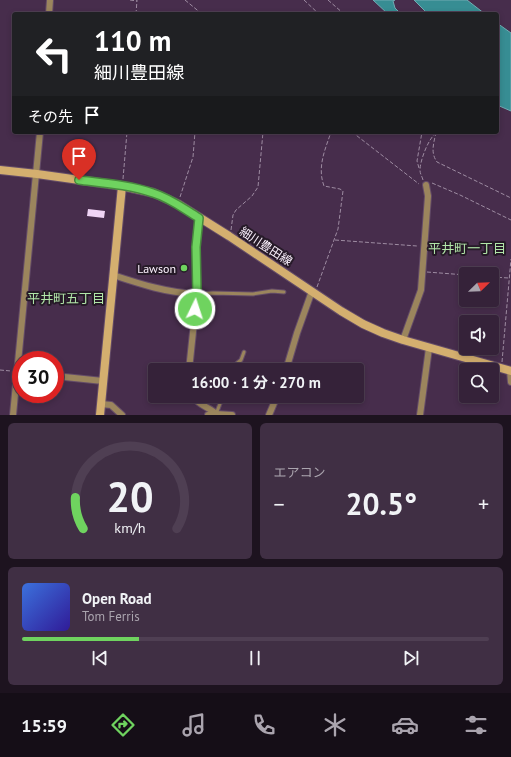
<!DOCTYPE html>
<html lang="ja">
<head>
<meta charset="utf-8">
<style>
	body { margin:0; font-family:"PT Sans","Noto Sans JP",sans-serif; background:#402f44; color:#f1f3f6; height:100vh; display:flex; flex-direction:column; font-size:15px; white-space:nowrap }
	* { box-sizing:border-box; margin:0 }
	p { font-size:13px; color:#aaa4ae }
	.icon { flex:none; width:22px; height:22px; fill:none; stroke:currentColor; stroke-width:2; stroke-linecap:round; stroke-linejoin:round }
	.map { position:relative; height:415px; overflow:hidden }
	.panel { display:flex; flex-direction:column; gap:8px; padding:8px; background:#1d131f; flex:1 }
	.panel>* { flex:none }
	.guide { position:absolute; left:12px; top:12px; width:487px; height:122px; border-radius:4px; box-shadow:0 2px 6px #0003,0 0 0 1px #4f3f53; background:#202124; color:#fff; overflow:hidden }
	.needle { width:26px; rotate:67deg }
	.tools { position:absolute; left:459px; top:267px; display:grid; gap:8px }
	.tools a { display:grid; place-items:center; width:40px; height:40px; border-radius:4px; background:#352239; box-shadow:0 2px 6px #0003,0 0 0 1px #4f3f53; font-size:20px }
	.speed { position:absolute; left:12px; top:351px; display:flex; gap:8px; font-size:20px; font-weight:700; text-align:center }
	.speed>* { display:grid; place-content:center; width:52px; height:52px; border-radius:50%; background:#352239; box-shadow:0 2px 6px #0003,0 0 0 1px #4f3f53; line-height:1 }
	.speed .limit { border:6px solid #d22; background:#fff; color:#111 }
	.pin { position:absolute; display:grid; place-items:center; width:34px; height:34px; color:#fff; margin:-41px -17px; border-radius:50% 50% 50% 0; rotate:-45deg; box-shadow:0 0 4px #0007 }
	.pin .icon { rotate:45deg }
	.me { position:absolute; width:44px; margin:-22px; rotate:4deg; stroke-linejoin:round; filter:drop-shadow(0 0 3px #0008) }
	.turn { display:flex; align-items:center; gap:14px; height:84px; padding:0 16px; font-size:18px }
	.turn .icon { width:52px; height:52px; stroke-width:2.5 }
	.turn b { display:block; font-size:28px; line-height:34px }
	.then { display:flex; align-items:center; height:38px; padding:0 16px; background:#0003; gap:8px; font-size:15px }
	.big { font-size:30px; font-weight:700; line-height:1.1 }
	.panel .card { flex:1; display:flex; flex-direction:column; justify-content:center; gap:6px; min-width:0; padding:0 14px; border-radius:6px; background:#402f44 }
	.panel .dial { align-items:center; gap:0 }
	.dial svg { height:104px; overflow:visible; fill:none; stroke:#4f3f53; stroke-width:7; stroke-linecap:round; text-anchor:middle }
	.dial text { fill:#f1f3f6; stroke:none }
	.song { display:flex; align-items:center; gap:12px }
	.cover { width:48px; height:48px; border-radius:6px; background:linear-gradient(135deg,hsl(220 70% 55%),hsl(250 70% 35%)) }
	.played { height:4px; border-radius:2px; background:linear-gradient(90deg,#6fd35f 25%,#4f3f53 25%) }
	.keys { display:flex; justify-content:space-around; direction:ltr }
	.heat { display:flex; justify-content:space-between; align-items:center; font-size:22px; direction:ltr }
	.panel .tiles { flex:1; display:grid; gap:8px; grid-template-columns:1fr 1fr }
	.card:last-child { grid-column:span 2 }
	.trip { position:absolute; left:148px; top:363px; width:216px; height:40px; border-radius:4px; background:#352239; box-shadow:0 2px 6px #0003,0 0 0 1px #4f3f53; font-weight:700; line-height:40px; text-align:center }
	.tabs { display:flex; height:64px; justify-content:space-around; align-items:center; background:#150e17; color:#aaa4ae }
	.tabs .icon { width:28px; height:28px }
	.tabs .current { color:#6fd35f }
	.tabs b { font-size:18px; color:#f1f3f6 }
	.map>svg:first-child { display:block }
	.water { fill:#378d93; stroke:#72abb3 }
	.building { fill:#f0d4f5 }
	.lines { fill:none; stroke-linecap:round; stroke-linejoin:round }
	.lane-casing { stroke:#644c68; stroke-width:5 }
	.street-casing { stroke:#644c68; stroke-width:8 }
	.secondary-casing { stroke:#644c68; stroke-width:10 }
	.path { stroke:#9e8ca2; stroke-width:1; stroke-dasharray:4 2; stroke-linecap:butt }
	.lane { stroke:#9b855d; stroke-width:3 }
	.street { stroke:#9b855d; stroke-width:6 }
	.secondary { stroke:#d4af6f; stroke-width:8 }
	.route-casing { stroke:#48893e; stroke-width:10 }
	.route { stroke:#6fd35f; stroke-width:7 }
	.poi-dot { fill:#6fd35f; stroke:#261a28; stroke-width:1.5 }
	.labels { text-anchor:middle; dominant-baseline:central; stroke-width:4; stroke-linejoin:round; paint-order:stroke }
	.street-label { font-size:12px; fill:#fbf1fd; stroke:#261a28 }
	.poi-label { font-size:12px; fill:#fbf1fd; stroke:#261a28; text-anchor:end }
	.neighbourhood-label { font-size:13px; fill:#b1e6a8; stroke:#261a28 }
</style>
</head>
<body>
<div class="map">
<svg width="511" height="415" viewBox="0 0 511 415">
	<rect width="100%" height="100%" fill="#472d4c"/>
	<g class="water">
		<polygon points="373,0 395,0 393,1 395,8 401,14 388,14"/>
		<polygon points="414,0 467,0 485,14 428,14"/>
		<polygon points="497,23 511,33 511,111 497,105"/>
	</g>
	<polygon class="building" points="88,209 105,211 104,218 87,216"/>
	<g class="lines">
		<defs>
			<g id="lane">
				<polyline points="197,294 213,293 253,294 272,291 284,292"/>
				<polyline points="233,370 235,365 241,360 244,352"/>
				<polyline points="216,414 223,396"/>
			</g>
			<g id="street">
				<polyline points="49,14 50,0"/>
				<path d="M113 275C140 284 168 293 197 294"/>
				<polyline points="403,340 421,290 428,196 426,185"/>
				<polyline points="189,370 197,294 196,247 199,218"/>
				<polyline points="286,370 297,333 312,291"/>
				<polyline points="510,371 511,382"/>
				<polyline points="55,376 103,381"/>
				<path d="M193 396C198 406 211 407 217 415"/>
				<polyline points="101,404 111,405 122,415"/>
				<polyline points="13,415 40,132"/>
				<polyline points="208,415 216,414 232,415"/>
				<polyline points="269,415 277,396"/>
				<polyline points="420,415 429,348"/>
			</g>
			<g id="secondary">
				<polyline points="0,170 37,174 122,186 154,193 178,204 229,236 341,311 363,324 383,333 403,340 511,371"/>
				<polyline points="100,415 122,186"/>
			</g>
		</defs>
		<use href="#lane" class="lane-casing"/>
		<use href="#street" class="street-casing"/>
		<use href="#secondary" class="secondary-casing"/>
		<g class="path">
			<polyline points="130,0 137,1"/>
			<polyline points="185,0 202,14"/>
			<polyline points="304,0 319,14"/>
			<polyline points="328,0 344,14"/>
			<polyline points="136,14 137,0"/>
			<polyline points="352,132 419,184"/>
			<path d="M436 132C434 143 430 152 437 162L511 198"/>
			<polyline points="419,168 417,161 422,132"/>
			<polyline points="123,179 127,132"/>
			<path d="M423 180C422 176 420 174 420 170 420 161 428 139 436 133"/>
			<polyline points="432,183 460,195 511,220"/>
			<polyline points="180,197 193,157 195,132"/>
			<polyline points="231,230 233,215 236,210 252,196 258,187 263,132"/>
			<polyline points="335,240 417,246"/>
			<polyline points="427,272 466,275"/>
			<polyline points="492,277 509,278"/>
			<path d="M317 287 338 229 343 191 340 189 324 186C317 167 325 150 331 132"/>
			<polyline points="502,362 511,259"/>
			<polyline points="0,370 11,371"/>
		</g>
		<use href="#lane" class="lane"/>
		<use href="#street" class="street"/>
		<use href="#secondary" class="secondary"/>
	</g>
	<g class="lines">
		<defs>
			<path id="route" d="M79 180C103 183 130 185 153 193 170 198 184 209 199 218L196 247 197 294 195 309"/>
		</defs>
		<use href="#route" class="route-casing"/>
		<use href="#route" class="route"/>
	</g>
	<circle class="poi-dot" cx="184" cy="268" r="4"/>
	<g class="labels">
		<g class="street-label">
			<text transform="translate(266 246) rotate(33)">細川豊田線</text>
		</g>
		<g class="poi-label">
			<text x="176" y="268">Lawson</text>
		</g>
		<g class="neighbourhood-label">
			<text x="467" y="248">平井町一丁目</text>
			<text x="66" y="298">平井町五丁目</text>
		</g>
	</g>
</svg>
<div class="tools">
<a><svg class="needle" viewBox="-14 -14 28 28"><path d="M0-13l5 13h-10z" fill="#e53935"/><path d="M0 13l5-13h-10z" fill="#aaa4ae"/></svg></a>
<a><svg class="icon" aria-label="sound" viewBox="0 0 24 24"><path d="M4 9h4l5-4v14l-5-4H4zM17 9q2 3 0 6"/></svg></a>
<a><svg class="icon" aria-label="search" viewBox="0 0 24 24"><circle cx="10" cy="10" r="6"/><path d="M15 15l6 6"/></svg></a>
</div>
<div class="speed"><div class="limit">30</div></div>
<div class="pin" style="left:79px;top:180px;background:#d93025"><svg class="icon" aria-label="arrive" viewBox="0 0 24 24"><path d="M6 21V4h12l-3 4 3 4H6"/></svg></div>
<svg class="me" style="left:195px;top:309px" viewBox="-20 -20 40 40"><circle r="17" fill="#6fd35f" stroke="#fff" stroke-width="3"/><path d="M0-11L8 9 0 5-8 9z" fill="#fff"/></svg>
<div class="trip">16:00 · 1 分 · 270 m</div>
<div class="guide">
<div class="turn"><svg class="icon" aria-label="left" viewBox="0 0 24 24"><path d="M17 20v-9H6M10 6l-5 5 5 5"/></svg><div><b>110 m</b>細川豊田線</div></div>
<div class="then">その先<svg class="icon" aria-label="arrive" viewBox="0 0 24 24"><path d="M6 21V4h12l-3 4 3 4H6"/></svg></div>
</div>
</div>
<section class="panel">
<div class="tiles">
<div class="card dial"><svg viewBox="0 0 100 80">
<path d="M14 69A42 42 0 1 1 86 69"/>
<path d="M14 69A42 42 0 0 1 8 45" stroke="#6fd35f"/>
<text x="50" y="56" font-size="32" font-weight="700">20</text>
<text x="50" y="72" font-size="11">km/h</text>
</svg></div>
<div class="card"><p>エアコン</p>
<div class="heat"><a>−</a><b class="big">20.5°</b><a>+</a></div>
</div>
<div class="card">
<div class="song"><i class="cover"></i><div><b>Open Road</b><p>Tom Ferris</p></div></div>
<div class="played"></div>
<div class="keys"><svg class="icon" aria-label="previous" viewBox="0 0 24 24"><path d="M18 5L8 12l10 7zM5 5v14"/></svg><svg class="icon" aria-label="pause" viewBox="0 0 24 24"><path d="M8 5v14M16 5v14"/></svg><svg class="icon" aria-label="next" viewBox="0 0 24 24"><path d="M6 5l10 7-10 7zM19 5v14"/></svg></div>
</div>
</div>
</section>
<nav class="tabs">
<b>15:59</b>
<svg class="icon current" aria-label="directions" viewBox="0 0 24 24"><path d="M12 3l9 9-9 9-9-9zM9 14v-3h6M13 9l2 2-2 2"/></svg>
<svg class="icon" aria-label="music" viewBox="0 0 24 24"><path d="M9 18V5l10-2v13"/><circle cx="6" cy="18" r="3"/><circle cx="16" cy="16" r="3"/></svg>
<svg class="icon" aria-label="phone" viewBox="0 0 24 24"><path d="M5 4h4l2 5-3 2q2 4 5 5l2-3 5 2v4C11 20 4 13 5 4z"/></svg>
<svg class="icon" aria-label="climate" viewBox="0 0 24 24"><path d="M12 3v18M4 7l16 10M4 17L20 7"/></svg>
<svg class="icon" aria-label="car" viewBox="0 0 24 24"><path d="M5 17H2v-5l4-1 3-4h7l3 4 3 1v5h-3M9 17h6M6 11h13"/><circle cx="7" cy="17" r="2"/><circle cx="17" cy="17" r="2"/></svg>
<svg class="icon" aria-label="filters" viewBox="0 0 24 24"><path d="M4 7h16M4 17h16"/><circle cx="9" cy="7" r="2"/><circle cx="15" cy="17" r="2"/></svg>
</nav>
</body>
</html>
